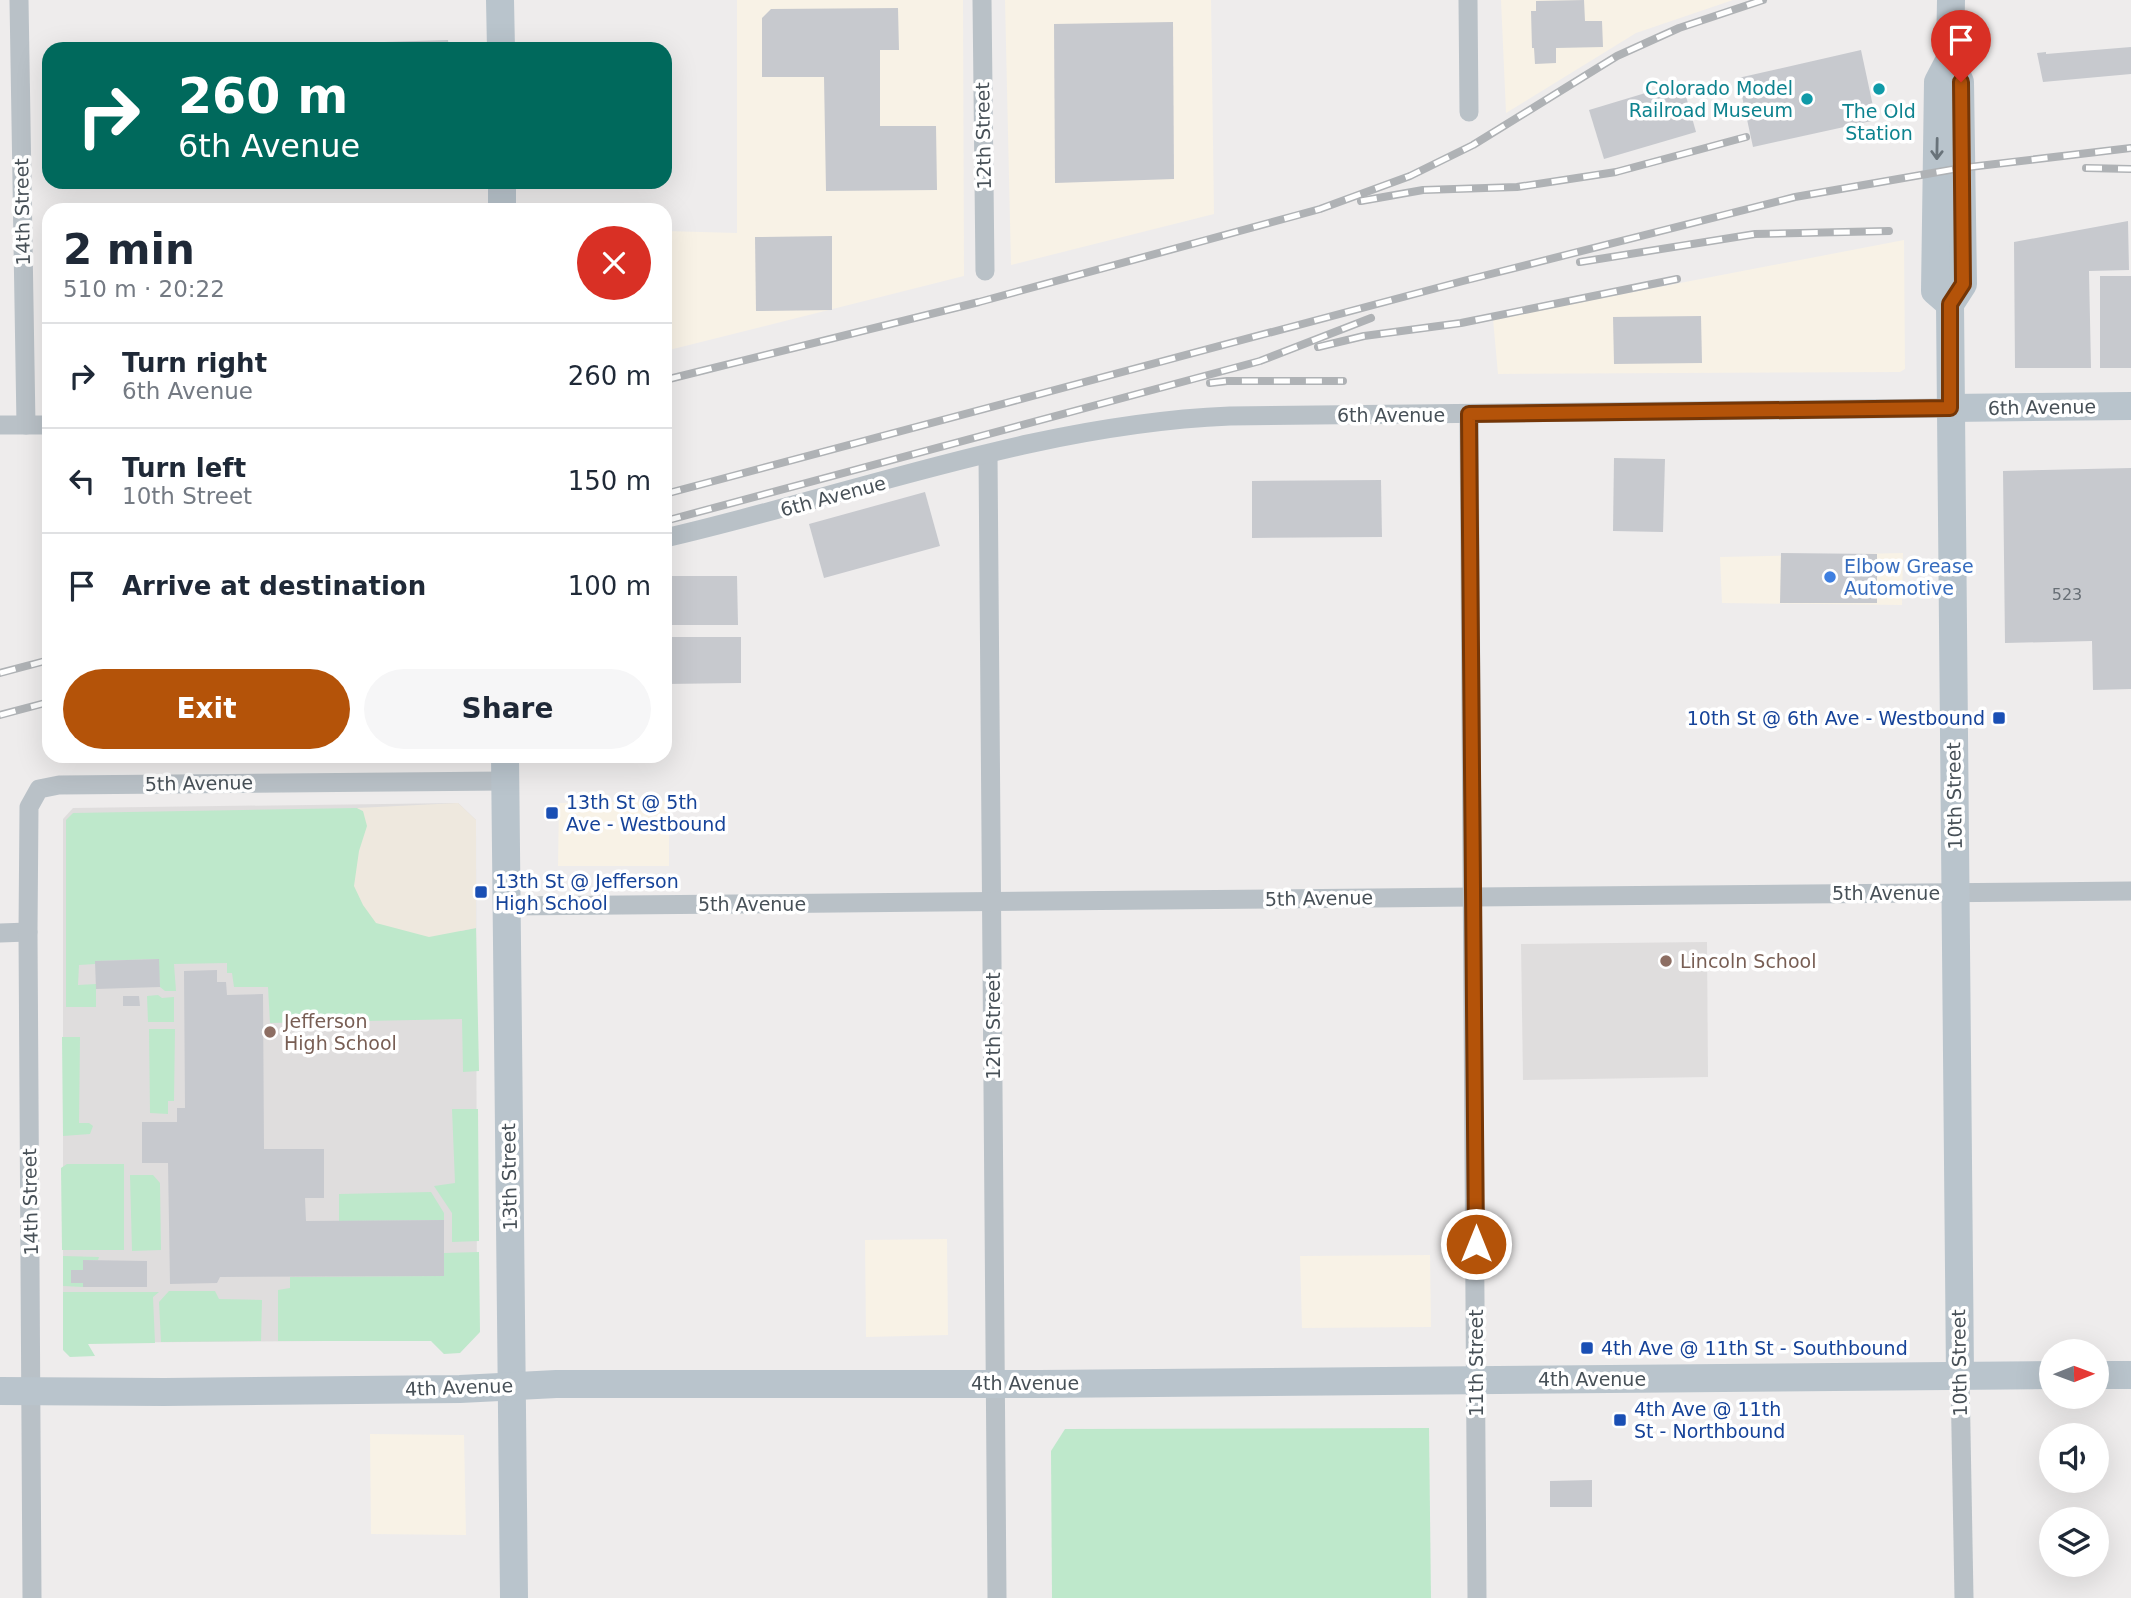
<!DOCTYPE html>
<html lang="en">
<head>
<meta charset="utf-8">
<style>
	body { margin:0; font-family:"DejaVu Sans",sans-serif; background:#f6f6f7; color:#1f2937; height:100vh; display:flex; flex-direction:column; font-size:26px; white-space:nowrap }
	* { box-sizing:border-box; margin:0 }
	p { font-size:23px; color:#747a83 }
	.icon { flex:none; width:38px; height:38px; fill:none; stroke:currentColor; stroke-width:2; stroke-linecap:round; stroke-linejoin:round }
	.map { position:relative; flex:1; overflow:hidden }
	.sheet { position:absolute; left:42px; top:203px; width:630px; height:560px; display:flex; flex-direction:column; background:#fff; border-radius:21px; box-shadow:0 7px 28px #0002 }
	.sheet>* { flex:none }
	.top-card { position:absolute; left:42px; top:42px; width:630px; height:147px; border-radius:21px; box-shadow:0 7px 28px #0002; background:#00695c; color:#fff; overflow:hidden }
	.needle { width:46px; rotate:89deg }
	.tools { position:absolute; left:2039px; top:1339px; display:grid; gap:14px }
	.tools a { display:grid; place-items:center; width:70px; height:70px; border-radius:50%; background:#fff; box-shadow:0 7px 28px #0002; font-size:35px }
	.pin { position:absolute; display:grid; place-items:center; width:60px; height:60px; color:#fff; margin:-72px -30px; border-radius:50% 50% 50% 0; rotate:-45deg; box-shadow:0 0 7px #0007 }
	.pin .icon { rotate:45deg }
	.me { position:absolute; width:77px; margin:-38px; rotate:0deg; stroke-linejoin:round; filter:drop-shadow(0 0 5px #0008) }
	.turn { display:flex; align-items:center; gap:24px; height:147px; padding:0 21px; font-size:32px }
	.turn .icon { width:91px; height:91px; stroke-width:2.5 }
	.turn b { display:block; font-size:49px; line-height:60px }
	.round { display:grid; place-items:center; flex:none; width:74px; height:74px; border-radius:37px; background:#f6f6f7 }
	.overview { display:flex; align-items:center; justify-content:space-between; height:119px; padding:0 21px }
	h1 { font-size:42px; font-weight:800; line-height:52px }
	.primary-button { display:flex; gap:14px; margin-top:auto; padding:14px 21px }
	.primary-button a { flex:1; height:80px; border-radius:42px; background:#b45309; color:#fff; font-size:28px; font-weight:800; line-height:80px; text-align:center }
	.primary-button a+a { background:#f6f6f7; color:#1f2937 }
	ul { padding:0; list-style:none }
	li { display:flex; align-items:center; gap:21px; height:105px; padding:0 21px; border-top:2px solid #e0e1e3 }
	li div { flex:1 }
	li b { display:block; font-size:26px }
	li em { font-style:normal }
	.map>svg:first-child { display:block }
</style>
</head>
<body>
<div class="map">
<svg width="2131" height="1598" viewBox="0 0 2131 1598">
	<rect width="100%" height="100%" fill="#eeecec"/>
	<g fill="#f8f2e6">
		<polygon points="737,0 963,0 964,276 665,351 665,231 737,233"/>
		<polygon points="1005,0 1211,0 1214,214 1011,265"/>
		<polygon points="1501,0 1733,0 1636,33 1506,113"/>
		<polygon points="1904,240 1905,369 1900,372 1498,374 1493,319"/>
		<polygon points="1903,553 1902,605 1722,603 1720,557"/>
		<polygon points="669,801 669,866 558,866 559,803"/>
		<polygon points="947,1239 948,1335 866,1337 865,1240"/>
		<polygon points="1430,1255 1431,1327 1302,1328 1300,1256"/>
		<polygon points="370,1434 464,1435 466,1535 371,1534"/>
	</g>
	<g fill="#dfdddd">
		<polygon points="458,803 476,820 477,1328 471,1340 63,1343 63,819 73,808"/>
		<polygon points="1707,942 1708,1077 1523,1080 1521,944"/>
	</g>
	<g fill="#bee8cb">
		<polygon points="357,808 363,811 461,931 476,928 479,1071 463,1072 462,1019 270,1023 268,987 234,987 232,973 227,973 227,963 174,964 176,991 165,991 160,987 158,959 95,961 95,964 79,965 78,985 96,984 96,1007 66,1007 66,820 73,813"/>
		<polygon points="158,995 162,998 174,997 174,1022 148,1022 147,996"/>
		<polygon points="149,1029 175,1029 174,1101 168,1101 168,1114 150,1113"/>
		<polygon points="62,1037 80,1037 79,1123 89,1123 93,1126 90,1134 63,1136"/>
		<polygon points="452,1109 478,1109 479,1241 452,1242 452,1213 434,1186 455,1183"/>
		<polygon points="67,1164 124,1164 124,1250 62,1250 61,1168"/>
		<polygon points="130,1175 153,1175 160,1183 161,1250 132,1251"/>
		<polygon points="431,1192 444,1213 444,1220 339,1221 339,1194"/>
		<polygon points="479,1252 480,1332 460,1353 444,1354 431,1341 278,1341 278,1290 290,1288 290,1277 444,1276 444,1253"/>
		<polygon points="63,1256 99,1257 98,1260 83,1260 83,1287 63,1286"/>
		<polygon points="169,1291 215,1291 219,1299 262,1300 261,1341 161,1342 159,1302"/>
		<polygon points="63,1292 159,1292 153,1297 155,1343 88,1344 95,1356 70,1357 63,1350"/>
		<polygon points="1429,1428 1431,1598 1052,1598 1051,1451 1065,1429"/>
	</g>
	<polygon fill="#eee8de" points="458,803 476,820 476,928 429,937 376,923 363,905 354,886 359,851 367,826 363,811 357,808"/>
	<g fill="#c7c9ce">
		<polygon points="1584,0 1585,21 1602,21 1603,47 1556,48 1556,63 1535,64 1534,48 1532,48 1531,11 1536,11 1536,1"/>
		<polygon points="898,8 899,50 880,50 880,126 936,126 937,190 826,191 824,77 762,77 762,18 771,9"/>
		<polygon points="1173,22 1174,179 1055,183 1054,24"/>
		<polygon points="448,40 449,49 321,49 321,44"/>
		<polygon points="2131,47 2131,74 2043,82 2037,53 2046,52 2046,54"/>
		<polygon points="1861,50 1876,120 1753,147 1738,78"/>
		<polygon points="1682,82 1696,132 1604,159 1589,110"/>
		<polygon points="2128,221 2129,270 2089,271 2091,368 2015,368 2014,242"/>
		<polygon points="832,236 832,310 756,311 755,237"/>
		<rect x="2100" y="276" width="31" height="92"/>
		<polygon points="1701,316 1702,363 1614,364 1613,317"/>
		<polygon points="1614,458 1665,459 1663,532 1613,531"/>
		<polygon points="2131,468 2131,689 2093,690 2092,641 2005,643 2003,471"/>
		<polygon points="1381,480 1382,537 1252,538 1252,481"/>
		<polygon points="925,492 940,546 824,578 809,524"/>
		<polygon points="1781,553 1877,554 1877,603 1780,603"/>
		<polygon points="665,576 737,576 738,625 665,625"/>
		<polygon points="665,637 741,637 741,683 665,684"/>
		<polygon points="159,959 160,987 96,989 95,961"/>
		<polygon points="217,970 217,982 226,982 227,995 263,994 264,1149 324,1149 324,1198 305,1198 306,1221 444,1220 444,1276 220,1277 217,1283 170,1284 168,1163 142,1163 142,1122 177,1122 177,1108 185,1108 184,971"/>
		<polygon points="123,996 139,996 140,1006 123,1006"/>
		<polygon points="83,1260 147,1261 147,1287 83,1287 83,1283 71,1283 71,1270 83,1270"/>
		<polygon points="1592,1480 1592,1507 1550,1507 1550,1481"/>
	</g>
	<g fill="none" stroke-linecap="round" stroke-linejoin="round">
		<g stroke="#b9c1c7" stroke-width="19">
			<polyline points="19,0 26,425"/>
			<polyline points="982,0 985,271"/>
			<polyline points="1468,0 1469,112"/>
			<polyline points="1469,414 1477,1598"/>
			<polyline points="0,425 49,425"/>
			<polyline points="988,454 997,1598"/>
			<path d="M 665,538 C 852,495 1036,424 1230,416 L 1950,408"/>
			<polyline points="507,906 2131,891"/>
			<polyline points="0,933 28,932"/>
			<polyline points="1960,1376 1964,1598"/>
			<polyline points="32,1598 28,932 29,807 39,789 59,785 505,781"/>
		</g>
		<g stroke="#b9c4cc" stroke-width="28">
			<polyline points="500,0 501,49"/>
			<polyline points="1951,0 1950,59 1960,82 1963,284 1950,304 1960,1376"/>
			<polyline points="502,182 502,210"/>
			<polyline points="1950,304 1935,291 1938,82 1950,59"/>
			<polyline points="1950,408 2131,406"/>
			<polyline points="505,756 514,1598"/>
			<polyline points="2096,1375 2131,1375"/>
			<polyline points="0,1391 164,1392 460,1389 556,1384 1039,1384 2051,1375"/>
		</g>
		<defs>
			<g id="rail">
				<polyline points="2086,168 2131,169"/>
				<polyline points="1361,201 1423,190 1517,187 1616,172 1746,137"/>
				<polyline points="1580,262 1755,234 1889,231"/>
				<polyline points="1318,347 1364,336 1461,323 1677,279"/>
				<polyline points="665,380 979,302 1320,209 1410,176 1473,145 1617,56 1679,28 1763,0"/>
				<polyline points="1210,383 1227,381 1343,381"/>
				<polyline points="665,494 1463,281 1795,197 1961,168 2131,148"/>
				<polyline points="665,521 1260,361 1371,318"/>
				<polyline points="0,673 49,660"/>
				<polyline points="0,715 49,702"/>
			</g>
		</defs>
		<use href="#rail" stroke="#afb2b5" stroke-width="8"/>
		<use href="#rail" stroke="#fff" stroke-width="5" stroke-dasharray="16" stroke-linecap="butt"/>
	</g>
	<defs><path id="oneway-shaft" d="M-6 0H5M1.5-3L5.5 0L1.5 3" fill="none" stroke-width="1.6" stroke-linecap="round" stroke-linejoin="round" transform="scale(1.75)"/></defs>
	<use stroke="#69737a" href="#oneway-shaft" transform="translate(1937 149) rotate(91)"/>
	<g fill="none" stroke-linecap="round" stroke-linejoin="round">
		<defs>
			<polyline id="route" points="1476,1244 1469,414 1950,408 1950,304 1963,284 1961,82"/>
		</defs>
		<use href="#route" stroke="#753606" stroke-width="18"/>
		<use href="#route" stroke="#b45309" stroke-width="12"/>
	</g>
	<g fill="#0f9aa8" stroke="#fff" stroke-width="2.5">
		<circle cx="1879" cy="89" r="7"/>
		<circle cx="1807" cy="99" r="7"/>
	</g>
	<circle fill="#3f7fe0" stroke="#fff" stroke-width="2.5" cx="1830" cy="577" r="7"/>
	<g fill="#1a4fb4" stroke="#fff" stroke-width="2.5">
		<rect x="1992" y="711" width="14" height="14" rx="3.5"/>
		<rect x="545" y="806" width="14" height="14" rx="3.5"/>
		<rect x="474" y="885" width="14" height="14" rx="3.5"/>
		<rect x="1580" y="1341" width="14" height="14" rx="3.5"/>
		<rect x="1613" y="1413" width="14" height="14" rx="3.5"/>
	</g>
	<g fill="#8d6e63" stroke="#fff" stroke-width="2.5">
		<circle cx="1666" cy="961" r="7"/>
		<circle cx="270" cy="1032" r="7"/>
	</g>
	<g text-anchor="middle" stroke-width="7" stroke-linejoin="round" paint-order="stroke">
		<g font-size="16" fill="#676e75">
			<text x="2067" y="600">523</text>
		</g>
		<g font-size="19" fill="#0d838f" stroke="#fff" text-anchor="end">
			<text x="1793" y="95">Colorado Model<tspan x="1793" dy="22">Railroad Museum</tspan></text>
			<text x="1879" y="118" text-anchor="middle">The Old<tspan x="1879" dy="22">Station</tspan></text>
		</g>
		<g font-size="19" fill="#475057" stroke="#fff">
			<text transform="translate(983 136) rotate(-91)" y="7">12th Street</text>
			<text transform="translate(22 212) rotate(-91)" y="7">14th Street</text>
			<text transform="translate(2042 407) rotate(-1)" y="7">6th Avenue</text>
			<text x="1391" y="422">6th Avenue</text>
			<text transform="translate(833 496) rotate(-15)" y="7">6th Avenue</text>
			<text transform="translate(199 783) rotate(-1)" y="7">5th Avenue</text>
			<text transform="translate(1954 796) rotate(-91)" y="7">10th Street</text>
			<text x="1886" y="900">5th Avenue</text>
			<text transform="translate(1319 898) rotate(-1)" y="7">5th Avenue</text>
			<text x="752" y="911">5th Avenue</text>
			<text transform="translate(993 1026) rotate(-90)" y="7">12th Street</text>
			<text transform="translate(509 1177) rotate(-91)" y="7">13th Street</text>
			<text transform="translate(30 1202) rotate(-91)" y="7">14th Street</text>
			<text transform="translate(1476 1363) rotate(-90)" y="7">11th Street</text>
			<text transform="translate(1959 1363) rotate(-91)" y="7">10th Street</text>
			<text x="1592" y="1386">4th Avenue</text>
			<text x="1025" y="1390">4th Avenue</text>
			<text transform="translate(459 1387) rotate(-2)" y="7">4th Avenue</text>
		</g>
		<g font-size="19" fill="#366cbe" stroke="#fff" text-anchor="start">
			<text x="1844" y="573">Elbow Grease<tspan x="1844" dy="22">Automotive</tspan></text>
		</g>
		<g font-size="19" fill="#164399" stroke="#fff" text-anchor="start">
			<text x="1985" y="725" text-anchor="end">10th St @ 6th Ave - Westbound</text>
			<text x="566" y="809">13th St @ 5th<tspan x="566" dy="22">Ave - Westbound</tspan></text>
			<text x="495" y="888">13th St @ Jefferson<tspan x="495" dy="22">High School</tspan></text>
			<text x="1601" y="1355">4th Ave @ 11th St - Southbound</text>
			<text x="1634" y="1416">4th Ave @ 11th<tspan x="1634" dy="22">St - Northbound</tspan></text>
		</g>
		<g font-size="19" fill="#785e54" stroke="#fff" text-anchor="start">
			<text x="1680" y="968">Lincoln School</text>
			<text x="284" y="1028">Jefferson<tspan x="284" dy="22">High School</tspan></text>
		</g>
	</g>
</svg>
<div class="tools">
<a><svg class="needle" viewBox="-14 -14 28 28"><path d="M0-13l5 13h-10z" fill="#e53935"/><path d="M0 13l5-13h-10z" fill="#747a83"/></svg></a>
<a><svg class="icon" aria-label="sound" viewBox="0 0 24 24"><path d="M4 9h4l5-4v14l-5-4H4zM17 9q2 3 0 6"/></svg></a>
<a><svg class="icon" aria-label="layers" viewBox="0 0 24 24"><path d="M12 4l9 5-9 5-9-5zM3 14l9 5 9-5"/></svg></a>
</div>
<div class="pin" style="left:1961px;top:82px;background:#d93025"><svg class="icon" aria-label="arrive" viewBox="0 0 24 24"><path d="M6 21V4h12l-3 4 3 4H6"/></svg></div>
<svg class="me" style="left:1476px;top:1244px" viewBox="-20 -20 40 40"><circle r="17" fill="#b45309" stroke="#fff" stroke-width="3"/><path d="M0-11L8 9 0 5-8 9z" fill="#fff"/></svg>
<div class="top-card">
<div class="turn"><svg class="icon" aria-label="right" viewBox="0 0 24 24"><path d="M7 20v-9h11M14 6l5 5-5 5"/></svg><div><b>260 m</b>6th Avenue</div></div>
</div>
<section class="sheet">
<div class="overview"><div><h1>2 min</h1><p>510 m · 20:22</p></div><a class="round" style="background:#d93025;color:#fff"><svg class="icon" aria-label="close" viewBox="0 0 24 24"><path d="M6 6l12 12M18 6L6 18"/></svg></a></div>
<ul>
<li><svg class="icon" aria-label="right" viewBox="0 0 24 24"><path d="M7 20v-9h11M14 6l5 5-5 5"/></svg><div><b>Turn right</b><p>6th Avenue</p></div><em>260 m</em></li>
<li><svg class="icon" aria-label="left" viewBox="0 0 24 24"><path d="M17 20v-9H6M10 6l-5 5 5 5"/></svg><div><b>Turn left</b><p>10th Street</p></div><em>150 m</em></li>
<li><svg class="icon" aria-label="arrive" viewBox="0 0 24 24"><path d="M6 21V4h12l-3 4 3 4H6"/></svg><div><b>Arrive at destination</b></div><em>100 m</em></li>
</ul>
<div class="primary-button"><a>Exit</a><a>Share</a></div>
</section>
</div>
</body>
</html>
